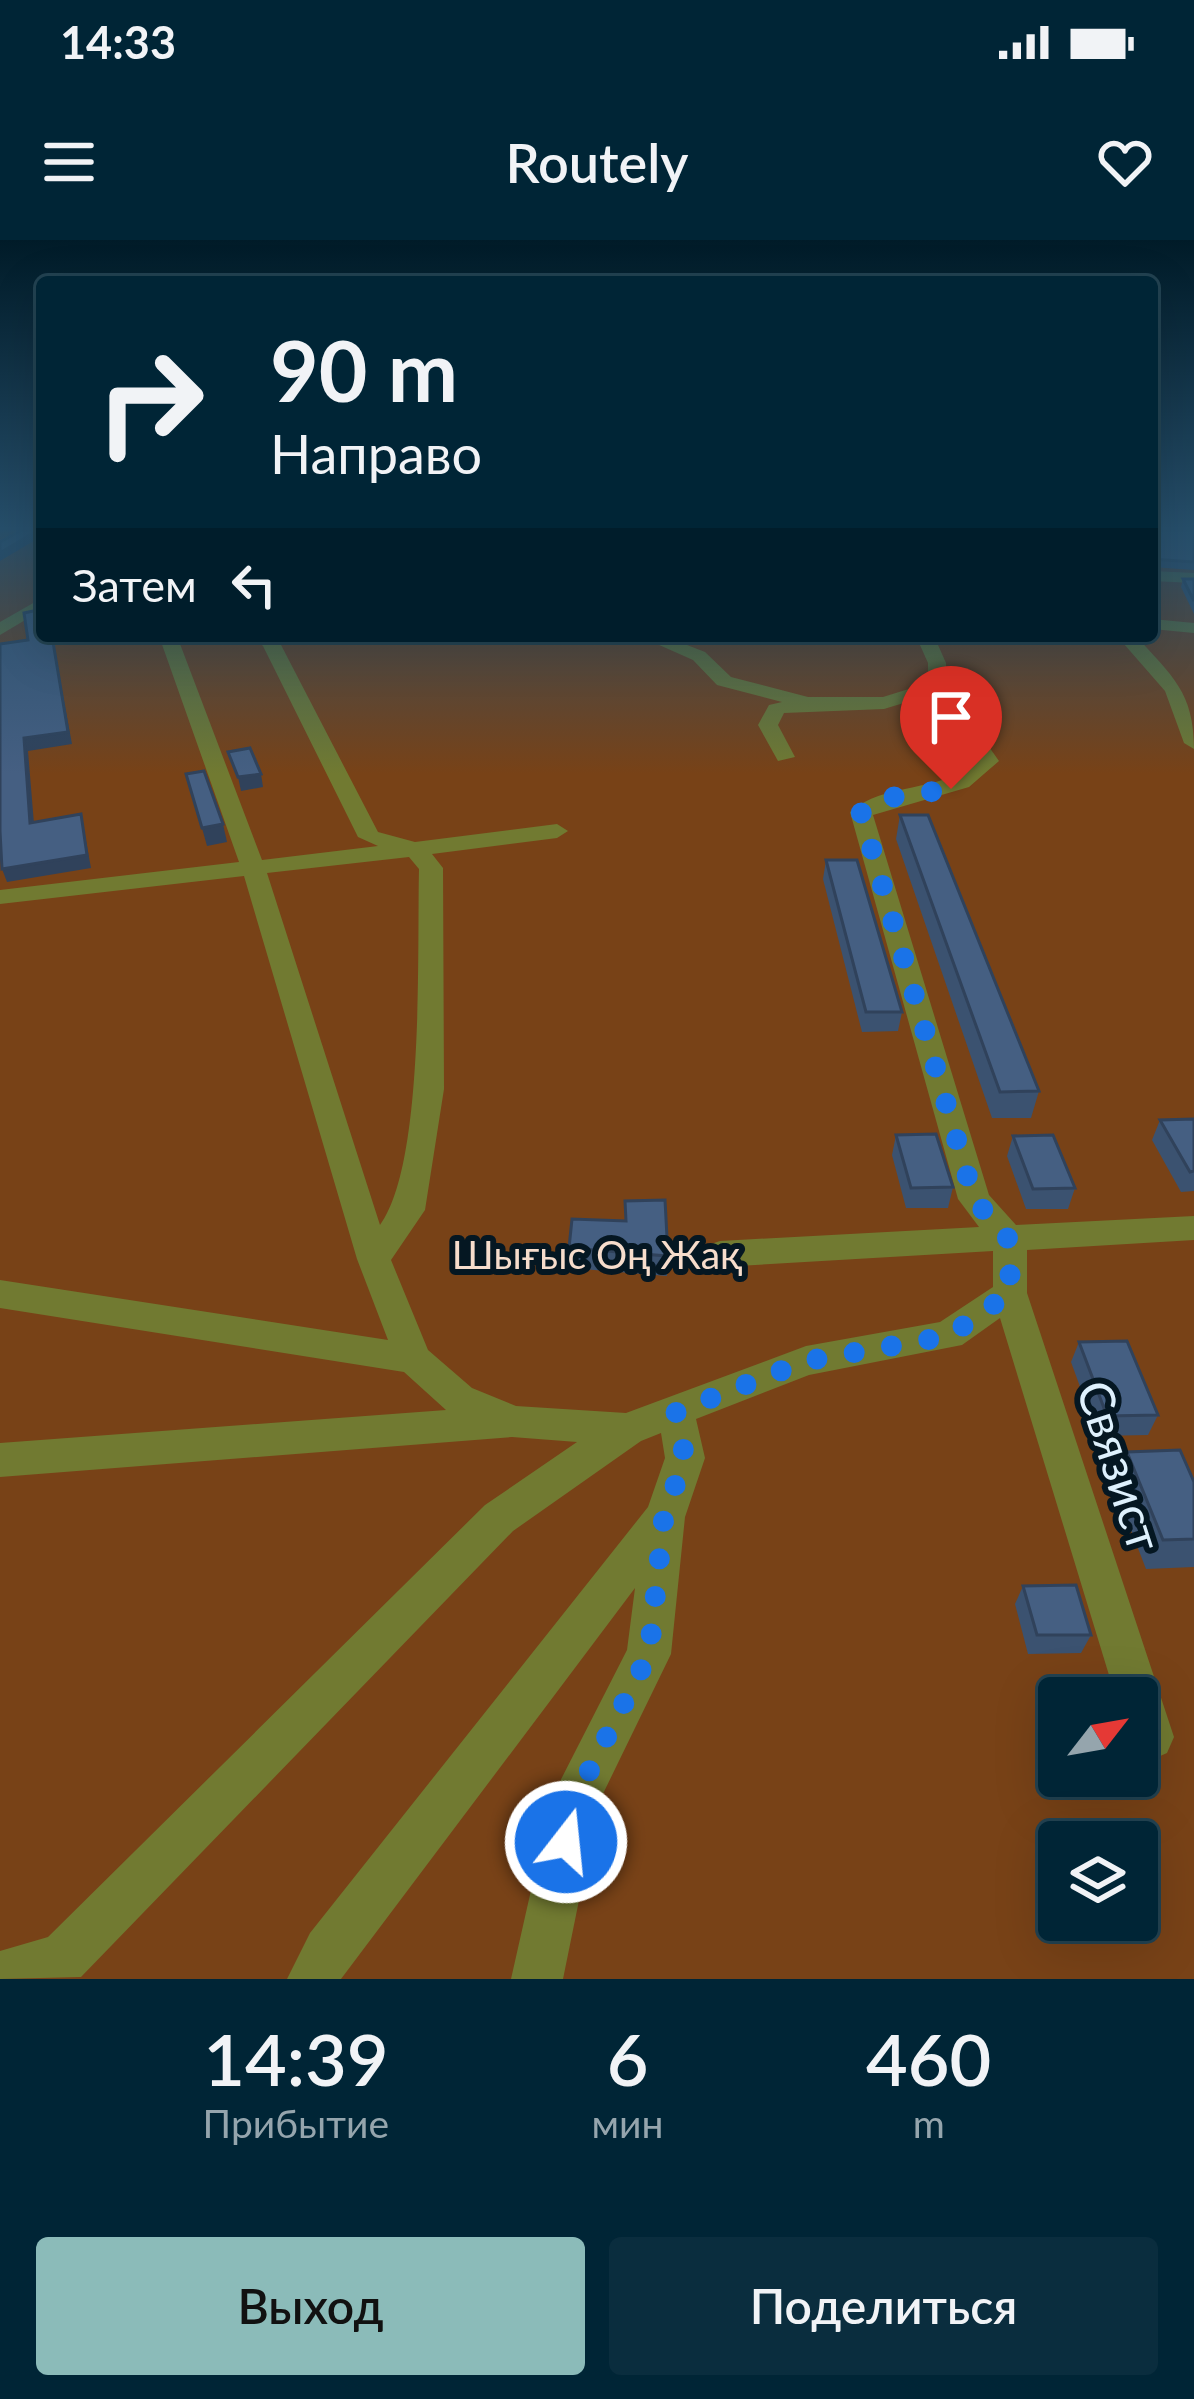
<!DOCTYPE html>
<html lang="ru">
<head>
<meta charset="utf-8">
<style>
	body { margin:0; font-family:Lato,sans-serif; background:#0a2d3e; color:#f1f3f6; height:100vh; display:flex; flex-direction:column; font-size:45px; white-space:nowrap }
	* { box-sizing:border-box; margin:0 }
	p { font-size:39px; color:#95a5ad }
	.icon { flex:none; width:66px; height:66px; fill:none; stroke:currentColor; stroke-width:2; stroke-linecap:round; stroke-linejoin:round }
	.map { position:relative; height:1739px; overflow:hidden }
	.details { display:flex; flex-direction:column; background:#002536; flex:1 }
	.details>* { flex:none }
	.guide { position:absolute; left:36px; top:36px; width:1122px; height:366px; border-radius:12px; box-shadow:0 12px 48px #0002,0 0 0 3px #224251; background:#002536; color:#f1f3f6; overflow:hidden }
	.needle { width:78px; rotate:59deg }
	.controls { position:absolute; left:1038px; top:1437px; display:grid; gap:24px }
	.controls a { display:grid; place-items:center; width:120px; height:120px; border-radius:12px; background:#002536; box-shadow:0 12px 48px #0002,0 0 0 3px #224251; font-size:60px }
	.pin { position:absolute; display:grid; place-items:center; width:102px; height:102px; color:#fff; margin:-123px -51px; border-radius:50% 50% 50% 0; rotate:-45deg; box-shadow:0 0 12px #0007 }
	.pin .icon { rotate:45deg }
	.me { position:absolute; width:132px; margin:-66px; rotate:16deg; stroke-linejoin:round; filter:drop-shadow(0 0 9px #0008) }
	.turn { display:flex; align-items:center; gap:42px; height:252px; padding:0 36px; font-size:54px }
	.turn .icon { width:156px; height:156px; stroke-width:2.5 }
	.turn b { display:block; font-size:84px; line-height:102px }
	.then { display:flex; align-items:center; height:114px; padding:0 36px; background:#0003; gap:24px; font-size:45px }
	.eta { display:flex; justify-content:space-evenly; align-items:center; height:204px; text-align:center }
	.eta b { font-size:72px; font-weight:600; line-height:84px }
	.action { display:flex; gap:24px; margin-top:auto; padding:24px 36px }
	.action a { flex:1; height:138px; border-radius:12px; background:#8bbbb9; color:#111; font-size:48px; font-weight:600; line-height:138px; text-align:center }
	.action a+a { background:#0a2d3e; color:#f1f3f6 }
	.status { display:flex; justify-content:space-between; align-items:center; height:84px; padding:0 60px; background:#002536; direction:ltr }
	.status svg { height:33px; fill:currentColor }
	header { display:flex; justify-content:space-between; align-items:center; height:156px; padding:0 36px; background:#002536; font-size:54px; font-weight:600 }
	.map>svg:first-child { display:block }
</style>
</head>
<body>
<div class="status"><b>14:33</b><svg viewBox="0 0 49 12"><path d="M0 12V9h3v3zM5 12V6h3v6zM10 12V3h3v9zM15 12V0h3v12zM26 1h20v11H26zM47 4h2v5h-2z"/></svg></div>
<header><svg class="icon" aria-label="menu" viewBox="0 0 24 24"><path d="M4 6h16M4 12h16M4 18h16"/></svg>Routely<svg class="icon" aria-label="heart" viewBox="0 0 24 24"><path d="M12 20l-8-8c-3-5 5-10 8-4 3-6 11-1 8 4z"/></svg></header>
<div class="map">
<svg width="1194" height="1739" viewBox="0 0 1194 1739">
	<rect width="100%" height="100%" fill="#003148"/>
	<path fill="#784217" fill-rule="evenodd" d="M 0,290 L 42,290 L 42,396 L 1152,396 L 1152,290 L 1194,290 L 1194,1739 L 0,1739 ZM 1059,1458 L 1137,1458 L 1137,1536 L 1059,1536 ZM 1059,1602 L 1137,1602 L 1137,1680 L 1059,1680 Z"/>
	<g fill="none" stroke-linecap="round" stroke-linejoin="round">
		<g fill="#717a31" fill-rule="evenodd">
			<polygon points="1152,331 1194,333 1194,343 1152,341"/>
			<polygon points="42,358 42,370 0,395 0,382"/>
			<polygon points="1152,379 1194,383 1194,393 1152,389"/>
			<path d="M 159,396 L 177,396 L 262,620 L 378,606 L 358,597 L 263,406 L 253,396 L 273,396 L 280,403 L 378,592 L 415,602 L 557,584 L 568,591 L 557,598 L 432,614 L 443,628 L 444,849 L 425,970 L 391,1020 L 428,1110 L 472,1148 L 516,1166 L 626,1173 L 806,1106 L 940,1082 L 993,1047 L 993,1011 L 720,1027 L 708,1023 L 703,1014 L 708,1005 L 720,1001 L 979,987 L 958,959 L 850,572 C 885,541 942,554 978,520 L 933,454 L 884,469 L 784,473 L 778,485 L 795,517 L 778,521 L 758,485 L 769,465 L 782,462 L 717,445 L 693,420 L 639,396 L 664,396 L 705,412 L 731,437 L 808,457 L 883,457 L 928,443 L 928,423 L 916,396 L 934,396 L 946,423 L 946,446 L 999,521 L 969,547 L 873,575 L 989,955 L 1016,985 L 1194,976 L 1194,1000 L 1027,1010 L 1027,1053 L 1174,1497 L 1167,1513 L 1151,1520 L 1137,1514 L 1137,1458 L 1116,1458 L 1000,1078 L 962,1105 L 809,1135 L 696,1179 L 705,1218 L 685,1277 L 671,1414 L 599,1562 L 563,1739 L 511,1739 L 552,1557 L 627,1410 L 635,1348 L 341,1739 L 287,1739 L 310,1693 L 648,1267 L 665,1218 L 661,1193 L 641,1201 L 513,1291 L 81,1737 L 0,1739 L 0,1711 L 48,1697 L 485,1265 L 577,1202 L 512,1197 L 0,1237 L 0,1203 L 446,1170 L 404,1132 L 0,1068 L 0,1040 L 388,1100 L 357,1019 L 244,636 L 0,664 L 0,650 L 239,622 ZM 409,617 L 419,629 C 417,711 425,924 380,985 L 267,633 Z"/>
			<path d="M 1117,396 L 1136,396 C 1172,436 1194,452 1194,509 L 1184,503 L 1165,451 Z"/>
		</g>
	</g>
	<g fill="#3b5270">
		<polygon points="1152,290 1194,290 1194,330 1152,327"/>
		<polygon points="1183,339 1194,339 1194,374 1181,347"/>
		<polygon points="900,575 1039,851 1031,878 992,878 896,599"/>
		<polygon points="826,620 902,772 898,791 862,792 823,639"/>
		<polygon points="1194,879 1194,951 1181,952 1152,900 1160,880"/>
		<polygon points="896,895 953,947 948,968 906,968 892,915"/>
		<polygon points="1013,896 1075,948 1068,969 1026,969 1007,916"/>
		<polygon points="625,961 668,1016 667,1036 570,1028 569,1008 625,981"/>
		<polygon points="1079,1102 1158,1175 1148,1195 1098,1196 1071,1122"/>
		<polygon points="1127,1212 1194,1242 1194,1327 1146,1329 1112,1241"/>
		<polygon points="1023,1346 1091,1395 1081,1413 1028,1414 1015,1364"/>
	</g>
	<g fill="#30425b">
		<polygon points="38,290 42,290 42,296 0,321 0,313"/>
		<polygon points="52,396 72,504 28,511 35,596 30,583 24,498"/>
		<polygon points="139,396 158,396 156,402 141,404"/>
		<polygon points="182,396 203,396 203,397 183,400"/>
		<polygon points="261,534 263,547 241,551 238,537"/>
		<polygon points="81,574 91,628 7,642 2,629"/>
		<polygon points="223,584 227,602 207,606 202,588"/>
	</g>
	<g fill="#455f82" stroke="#30425b" stroke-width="3">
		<polygon points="22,290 38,290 0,313 0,302"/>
		<polygon points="1152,290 1194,290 1194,322 1152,319"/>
		<polygon points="1183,339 1194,339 1194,361"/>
		<polygon points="42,369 42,396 52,396 68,492 24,498 30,583 81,574 87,615 2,629 0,591 0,404 28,400 24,373"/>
		<polygon points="250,508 261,534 238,537 228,512"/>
		<polygon points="204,531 223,584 202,588 186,534"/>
		<polygon points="900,575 928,575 1039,851 1000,852"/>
		<polygon points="826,620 857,620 902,772 866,772"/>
		<polygon points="1194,879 1194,931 1190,932 1160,880"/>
		<polygon points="936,894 953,947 911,948 896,895"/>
		<polygon points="1053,895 1075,948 1033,949 1013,896"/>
		<polygon points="665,960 668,1016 569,1008 572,979 626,981 625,961"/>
		<polygon points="1127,1101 1158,1175 1107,1176 1079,1102"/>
		<polygon points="1180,1210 1194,1242 1194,1299 1163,1300 1127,1212"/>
		<polygon points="1076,1345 1091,1395 1037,1395 1023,1346"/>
	</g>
	<linearGradient id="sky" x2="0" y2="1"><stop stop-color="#001b28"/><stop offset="0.54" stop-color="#264e6a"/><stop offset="1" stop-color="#264e6a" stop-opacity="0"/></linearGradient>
	<rect width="1194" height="534" fill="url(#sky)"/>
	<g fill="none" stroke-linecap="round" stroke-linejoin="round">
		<polyline stroke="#1a73e8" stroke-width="21" stroke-dasharray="0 37.8" points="566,1602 576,1557 649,1414 664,1276 685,1218 676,1172 806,1121 949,1096 1010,1053 1010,1001 974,959 861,572 886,558 951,549"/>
	</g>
	<g text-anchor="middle" stroke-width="12" stroke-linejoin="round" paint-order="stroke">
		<g font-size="39" fill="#f7ddcc" stroke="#051722">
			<text x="597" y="1029">Шығыс Оң Жақ</text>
		</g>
		<g font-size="48" fill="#def1fd" stroke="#051722">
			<text transform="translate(1119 1226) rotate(72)" y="17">Связист</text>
		</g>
	</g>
</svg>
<div class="controls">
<a><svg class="needle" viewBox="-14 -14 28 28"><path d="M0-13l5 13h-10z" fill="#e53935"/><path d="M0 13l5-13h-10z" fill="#95a5ad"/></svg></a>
<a><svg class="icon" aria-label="layers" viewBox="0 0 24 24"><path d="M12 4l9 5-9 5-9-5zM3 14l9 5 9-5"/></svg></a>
</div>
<div class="pin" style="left:951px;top:549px;background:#d93025"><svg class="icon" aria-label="arrive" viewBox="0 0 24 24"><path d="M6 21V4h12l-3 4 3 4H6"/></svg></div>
<svg class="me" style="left:566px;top:1602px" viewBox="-20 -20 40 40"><circle r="17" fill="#1a73e8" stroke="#fff" stroke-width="3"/><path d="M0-11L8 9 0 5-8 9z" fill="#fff"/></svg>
<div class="guide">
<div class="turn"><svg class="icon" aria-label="right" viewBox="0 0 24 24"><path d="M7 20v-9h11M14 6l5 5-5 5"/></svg><div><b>90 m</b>Направо</div></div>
<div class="then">Затем<svg class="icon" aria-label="left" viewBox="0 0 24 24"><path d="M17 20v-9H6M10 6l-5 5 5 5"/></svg></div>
</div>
</div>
<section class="details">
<div class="eta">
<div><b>14:39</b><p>Прибытие</p></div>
<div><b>6</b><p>мин</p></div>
<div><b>460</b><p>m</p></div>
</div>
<div class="action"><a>Выход</a><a>Поделиться</a></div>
</section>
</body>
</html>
